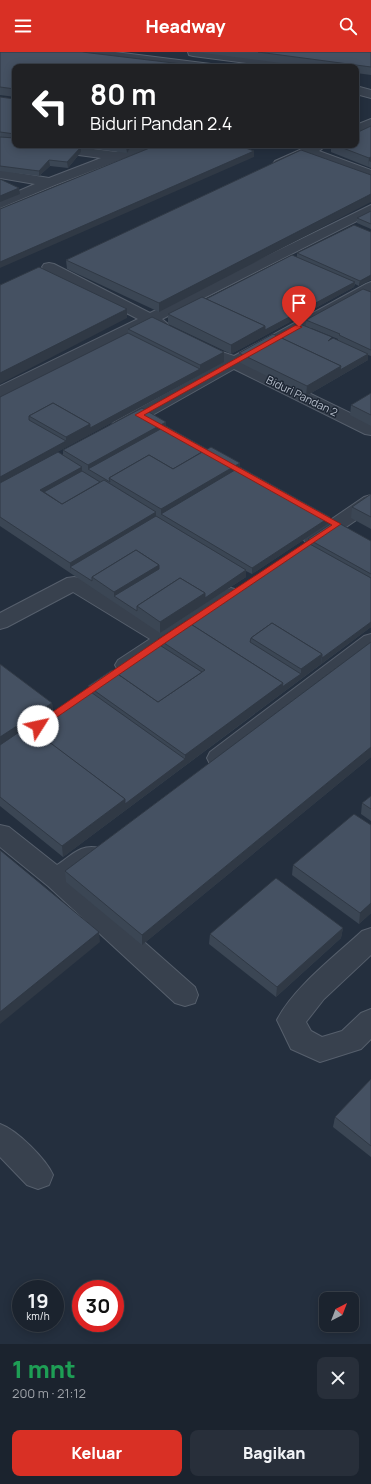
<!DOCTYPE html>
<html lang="id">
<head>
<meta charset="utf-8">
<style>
	body { margin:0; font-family:Manrope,sans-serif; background:#282f3a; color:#f1f3f6; height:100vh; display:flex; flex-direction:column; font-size:15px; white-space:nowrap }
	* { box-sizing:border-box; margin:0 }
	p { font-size:13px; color:#a0a4aa }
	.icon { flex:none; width:22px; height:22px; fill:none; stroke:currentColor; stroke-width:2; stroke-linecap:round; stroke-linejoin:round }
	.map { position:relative; height:1292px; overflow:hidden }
	.sheet { display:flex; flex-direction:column; background:#1b232e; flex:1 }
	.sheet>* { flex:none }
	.banner { position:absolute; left:12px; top:12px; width:347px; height:84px; border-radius:8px; box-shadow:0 2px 10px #0003,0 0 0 1px #39404a; background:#202124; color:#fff; overflow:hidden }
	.needle { width:26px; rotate:42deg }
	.tools { position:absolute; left:319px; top:1240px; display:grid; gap:8px }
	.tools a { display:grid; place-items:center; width:40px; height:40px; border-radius:8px; background:#1b232e; box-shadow:0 2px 10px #0003,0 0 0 1px #39404a; font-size:20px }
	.speed { position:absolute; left:12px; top:1228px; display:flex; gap:8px; font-size:20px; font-weight:700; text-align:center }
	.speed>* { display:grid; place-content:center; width:52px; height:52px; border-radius:50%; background:#1b232e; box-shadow:0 2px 10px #0003,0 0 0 1px #39404a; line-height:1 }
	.speed small { font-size:10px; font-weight:400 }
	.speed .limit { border:6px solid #d22; background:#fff; color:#111 }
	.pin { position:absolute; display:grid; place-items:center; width:34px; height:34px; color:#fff; margin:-41px -17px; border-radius:50% 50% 50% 0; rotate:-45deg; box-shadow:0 0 4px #0007 }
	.pin .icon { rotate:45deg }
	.me { position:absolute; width:44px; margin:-22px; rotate:55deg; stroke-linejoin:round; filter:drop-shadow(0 0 3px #0008) }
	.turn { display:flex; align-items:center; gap:14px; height:84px; padding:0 12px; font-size:18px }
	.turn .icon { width:52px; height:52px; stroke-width:2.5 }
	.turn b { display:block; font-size:28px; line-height:34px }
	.round { display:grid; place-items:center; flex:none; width:42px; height:42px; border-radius:8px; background:#282f3a }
	.headline { display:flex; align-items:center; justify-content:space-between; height:68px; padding:0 12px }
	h1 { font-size:24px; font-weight:800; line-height:30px; color:#1e9e55 }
	.primary-button { display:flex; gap:8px; margin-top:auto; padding:8px 12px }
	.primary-button a { flex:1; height:46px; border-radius:8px; background:#d93025; color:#fff; font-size:16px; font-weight:800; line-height:46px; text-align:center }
	.primary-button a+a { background:#282f3a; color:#f1f3f6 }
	header { display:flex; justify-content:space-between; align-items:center; height:52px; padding:0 12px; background:#d93025; color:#fff; font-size:18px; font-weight:800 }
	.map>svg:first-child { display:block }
</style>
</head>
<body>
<header><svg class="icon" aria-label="menu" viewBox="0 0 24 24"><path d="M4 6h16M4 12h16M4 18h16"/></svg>Headway<svg class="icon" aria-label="search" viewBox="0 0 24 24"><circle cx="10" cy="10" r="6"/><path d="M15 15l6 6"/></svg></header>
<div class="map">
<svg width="371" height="1292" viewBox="0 0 371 1292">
	<rect width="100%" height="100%" fill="#242f3e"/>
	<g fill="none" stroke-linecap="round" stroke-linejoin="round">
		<defs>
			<g id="minor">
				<polygon points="81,0 115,0 211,12 215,13 217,15 182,15 87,3 83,2"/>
				<polygon points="188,0 212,0 303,12 307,13 309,15 276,15 193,4 189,3"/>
				<polygon points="356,34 371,38 371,46 356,42"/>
				<polygon points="371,67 371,75 356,81 356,73"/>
				<polygon points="28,93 63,93 116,100 134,93 152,93 151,96 55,133 0,156 0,147 35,132 0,126 0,118 49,126 101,106 34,97 29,96"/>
				<polygon points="311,93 327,93 319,99 371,118 371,127 308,104 280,116 275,115 273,112 275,109"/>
				<polygon points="371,153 371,162 162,267 168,272 166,275 160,277 150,273 6,345 0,346 0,334 138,267 44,218 42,215 44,212 49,211 54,212 150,261"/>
				<polygon points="371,230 371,241 247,311 371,371 371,383 365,382 234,317 126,378 120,379 114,378 111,374 114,370 221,311 216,308 214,305 216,302 222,300 234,304 366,232"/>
				<polygon points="371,443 371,458 321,492 314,494 307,492 304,488 307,484 364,445"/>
				<polygon points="74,525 81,526 165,577 224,538 231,536 238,538 241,543 238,548 134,618 126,620 118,618 115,613 118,608 150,587 73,540 7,575 0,577 0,561 67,526"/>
				<polygon points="371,582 371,600 226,712 218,714 210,712 207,706 210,700 364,584"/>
				<path d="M 0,773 L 9,775 L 57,813 C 71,804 81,791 99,796 L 102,803 L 99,810 L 74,828 L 195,935 L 198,943 L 195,951 L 185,954 L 175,951 L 48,834 L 0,795 Z"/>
				<path d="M 371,876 L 371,903 L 324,947 L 306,970 L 311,979 L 322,985 L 342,979 L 361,961 L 371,957 L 371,987 L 361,997 L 320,1010 L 291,997 L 277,968 C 293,936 335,904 362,879 Z"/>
				<path d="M 0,1072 C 17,1078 46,1107 53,1123 L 49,1133 L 38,1137 L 27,1133 L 0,1105 Z"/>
			</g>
		</defs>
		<use href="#minor" stroke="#565f6c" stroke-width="2"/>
		<use href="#minor" fill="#38414e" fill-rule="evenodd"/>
	</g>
	<g fill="#3b4654">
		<polygon points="0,0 15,15 15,45 0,43"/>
		<polygon points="196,0 371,0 371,23 356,21 356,15 311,15"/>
		<polygon points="0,45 15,47 15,93 132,93 127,101 81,95 81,100 68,116 50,114 39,124 0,119"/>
		<polygon points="371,74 371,116 331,100 331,93 356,93"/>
		<polygon points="301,98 159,260 67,217 66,208"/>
		<polygon points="371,159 371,177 357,171 357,166"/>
		<polygon points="371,180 359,234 355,232 354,235 231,302 168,272 168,262 206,247 297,205 297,201"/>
		<polygon points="371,240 371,304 368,303 368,308 306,344 239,310 239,301 277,284 332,287 338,288 338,287 306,274 306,268"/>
		<polygon points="128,277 224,300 224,310 22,419 63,404 63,398 166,370 166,374 330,465 329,471 252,522 246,519 246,525 160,581 0,474 0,345 128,281"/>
		<polygon points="371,341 371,374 350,363 351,353"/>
		<polygon points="371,442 371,477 351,466 352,455"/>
		<polygon points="308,487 371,489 371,575 63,805 0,754 0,612 52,651 53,661 31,676 31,677 88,638 88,634 115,620 158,592 158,587 189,571 308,491"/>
		<polygon points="371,590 371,705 142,893 66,830 65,819"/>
		<polygon points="371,744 371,769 361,762 362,751"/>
		<polygon points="293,813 371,861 359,872 292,823"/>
		<polygon points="343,876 341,886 276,945 209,892 210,882"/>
		<polygon points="371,1027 371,1105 333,1075 335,1065"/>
	</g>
	<g fill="#303945">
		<polygon points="128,93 132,93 127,101 126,95"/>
		<polygon points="81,95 81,100 68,116 67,110"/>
		<polygon points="254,99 254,105 0,216 0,210"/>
		<polygon points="371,105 371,110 369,109 368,115 369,106"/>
		<polygon points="49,108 50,114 39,124 39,119"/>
		<polygon points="19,136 20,142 0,150 0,144"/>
		<polygon points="371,142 371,150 159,260 159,251"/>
		<polygon points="371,223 371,228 359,234 360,229"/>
		<polygon points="355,230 354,235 231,302 231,293 265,274"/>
		<polygon points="127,257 127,266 0,332 0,321"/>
		<polygon points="224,300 224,310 0,431 0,425 66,389 66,385 90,372 200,317 200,313"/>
		<polygon points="368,302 368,308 306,344 307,334 341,314"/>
		<polygon points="166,370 166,380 88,417 88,423 88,413"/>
		<polygon points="240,411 240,421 161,462 161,457"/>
		<polygon points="82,415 82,425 46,446 40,438"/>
		<polygon points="156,460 156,470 70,515 71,521 70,511"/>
		<polygon points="330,465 329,471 252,522 252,516"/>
		<polygon points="159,513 159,523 114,544 114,540"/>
		<polygon points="246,518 246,525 160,581 160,570 205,541"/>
		<polygon points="371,570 371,575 321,612 322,606"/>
		<polygon points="322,602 321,612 63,805 62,794 125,747 185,707 185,703 283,631 301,622 301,617"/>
		<polygon points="52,651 53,661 0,696 0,685"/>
		<polygon points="371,695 371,705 142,893 142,883"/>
		<polygon points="371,851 371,861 359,872 360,861"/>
		<polygon points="343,876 341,886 276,945 277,935"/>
		<polygon points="99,880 100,890 0,972 0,960"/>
	</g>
	<g fill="#455162" stroke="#303945">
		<polygon points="0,0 82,0 207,15 15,15 15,37 0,35"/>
		<polygon points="258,0 371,0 371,15"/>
		<polygon points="0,45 15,47 15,82 0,80"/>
		<polygon points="371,74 371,105 369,106 335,93 356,93 356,81"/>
		<polygon points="0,85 15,86 15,93 68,93 81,95 67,110 49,108 39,119 0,114"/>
		<polygon points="107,93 128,93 126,95"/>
		<polygon points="157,93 237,93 254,99 0,210 0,157"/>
		<polygon points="301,98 371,123 371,142 159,251 66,208"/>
		<polygon points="0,127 19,136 0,144"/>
		<polygon points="371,159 371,172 357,166"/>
		<polygon points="354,173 371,180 371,223 360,229 297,201"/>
		<polygon points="292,203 355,230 265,278 265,274 206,247"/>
		<polygon points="39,215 127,257 0,321 0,233"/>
		<polygon points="363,237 371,240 371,298 339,283 340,282 306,268"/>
		<polygon points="202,245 265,274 231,293 168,262"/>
		<polygon points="152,265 224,300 200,313 128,277"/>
		<polygon points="300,272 332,285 328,289 333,286 368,302 340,318 341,314 277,284"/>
		<polygon points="128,281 200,317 90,376 90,372 53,351 29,364 29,368 66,389 0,425 0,345"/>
		<polygon points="273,282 341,314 307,334 239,301"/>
		<polygon points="371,341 371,363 351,353"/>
		<polygon points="53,351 90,372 66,385 29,364"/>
		<polygon points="142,356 166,370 88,413 63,398"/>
		<polygon points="166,374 207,397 173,417 149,403 109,426 110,430 88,417"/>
		<polygon points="211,395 240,411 161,457 109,426 149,403 173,417"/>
		<polygon points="58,400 82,415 40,438 62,452 104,428 156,460 70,511 0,465 0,431"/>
		<polygon points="240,415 330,465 252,516 161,462"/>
		<polygon points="82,419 100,430 62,452 44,440"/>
		<polygon points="371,442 371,465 352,455"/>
		<polygon points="156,464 246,518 205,546 205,541 180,526 137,554 137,559 114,544 159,517 159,513 136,498 92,525 92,529 70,515"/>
		<polygon points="335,469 371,489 371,522 308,487"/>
		<polygon points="308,491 371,526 371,570 322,606 322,602 272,571 251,586 250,590 301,622 282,635 283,631 189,571"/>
		<polygon points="136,498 159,513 114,540 92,525"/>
		<polygon points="180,526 205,541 160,570 137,554"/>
		<polygon points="186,569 283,631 185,703 88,634 112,618 158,650 205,618 158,587"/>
		<polygon points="272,571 322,602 301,617 251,586"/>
		<polygon points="371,590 371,695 142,883 65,819"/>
		<polygon points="158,592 202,620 158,650 115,620"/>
		<polygon points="0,612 52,651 0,685"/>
		<polygon points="88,638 185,707 125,752 125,747 31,677"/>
		<polygon points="28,674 125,747 62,794 0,745 0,693"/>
		<polygon points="371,744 371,757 362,751"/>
		<polygon points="354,762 371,773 371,851 360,861 293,813"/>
		<polygon points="0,798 99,880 0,960"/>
		<polygon points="276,826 343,876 277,935 210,882"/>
		<polygon points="371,1027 371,1094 335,1065"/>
	</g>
	<polygon fill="#d93025" stroke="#8d1f18" points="296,273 302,275 144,363 341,472 168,589 41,676 35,676 33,674 35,672 162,585 332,473 135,363"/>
	<g text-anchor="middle" stroke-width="3" stroke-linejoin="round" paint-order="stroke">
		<g font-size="11" fill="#b4bcc9" stroke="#1d2633">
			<text transform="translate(302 344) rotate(26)" y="4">Biduri Pandan 2</text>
		</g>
	</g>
</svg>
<div class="tools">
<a><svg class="needle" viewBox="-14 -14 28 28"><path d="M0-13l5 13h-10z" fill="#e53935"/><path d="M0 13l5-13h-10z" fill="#a0a4aa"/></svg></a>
</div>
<div class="speed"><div>19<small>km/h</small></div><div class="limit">30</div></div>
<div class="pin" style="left:299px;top:275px;background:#d93025"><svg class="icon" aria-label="arrive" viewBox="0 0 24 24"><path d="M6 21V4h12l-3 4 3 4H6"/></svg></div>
<svg class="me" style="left:38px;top:674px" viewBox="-20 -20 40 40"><circle r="19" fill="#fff"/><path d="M0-13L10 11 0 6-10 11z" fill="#d93025"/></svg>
<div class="banner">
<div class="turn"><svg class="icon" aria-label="left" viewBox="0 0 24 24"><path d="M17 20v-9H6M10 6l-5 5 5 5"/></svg><div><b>80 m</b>Biduri Pandan 2.4</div></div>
</div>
</div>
<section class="sheet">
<div class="headline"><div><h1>1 mnt</h1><p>200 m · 21:12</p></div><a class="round"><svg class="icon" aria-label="close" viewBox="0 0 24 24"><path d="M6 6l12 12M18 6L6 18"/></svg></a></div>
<div class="primary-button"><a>Keluar</a><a>Bagikan</a></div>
</section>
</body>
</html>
